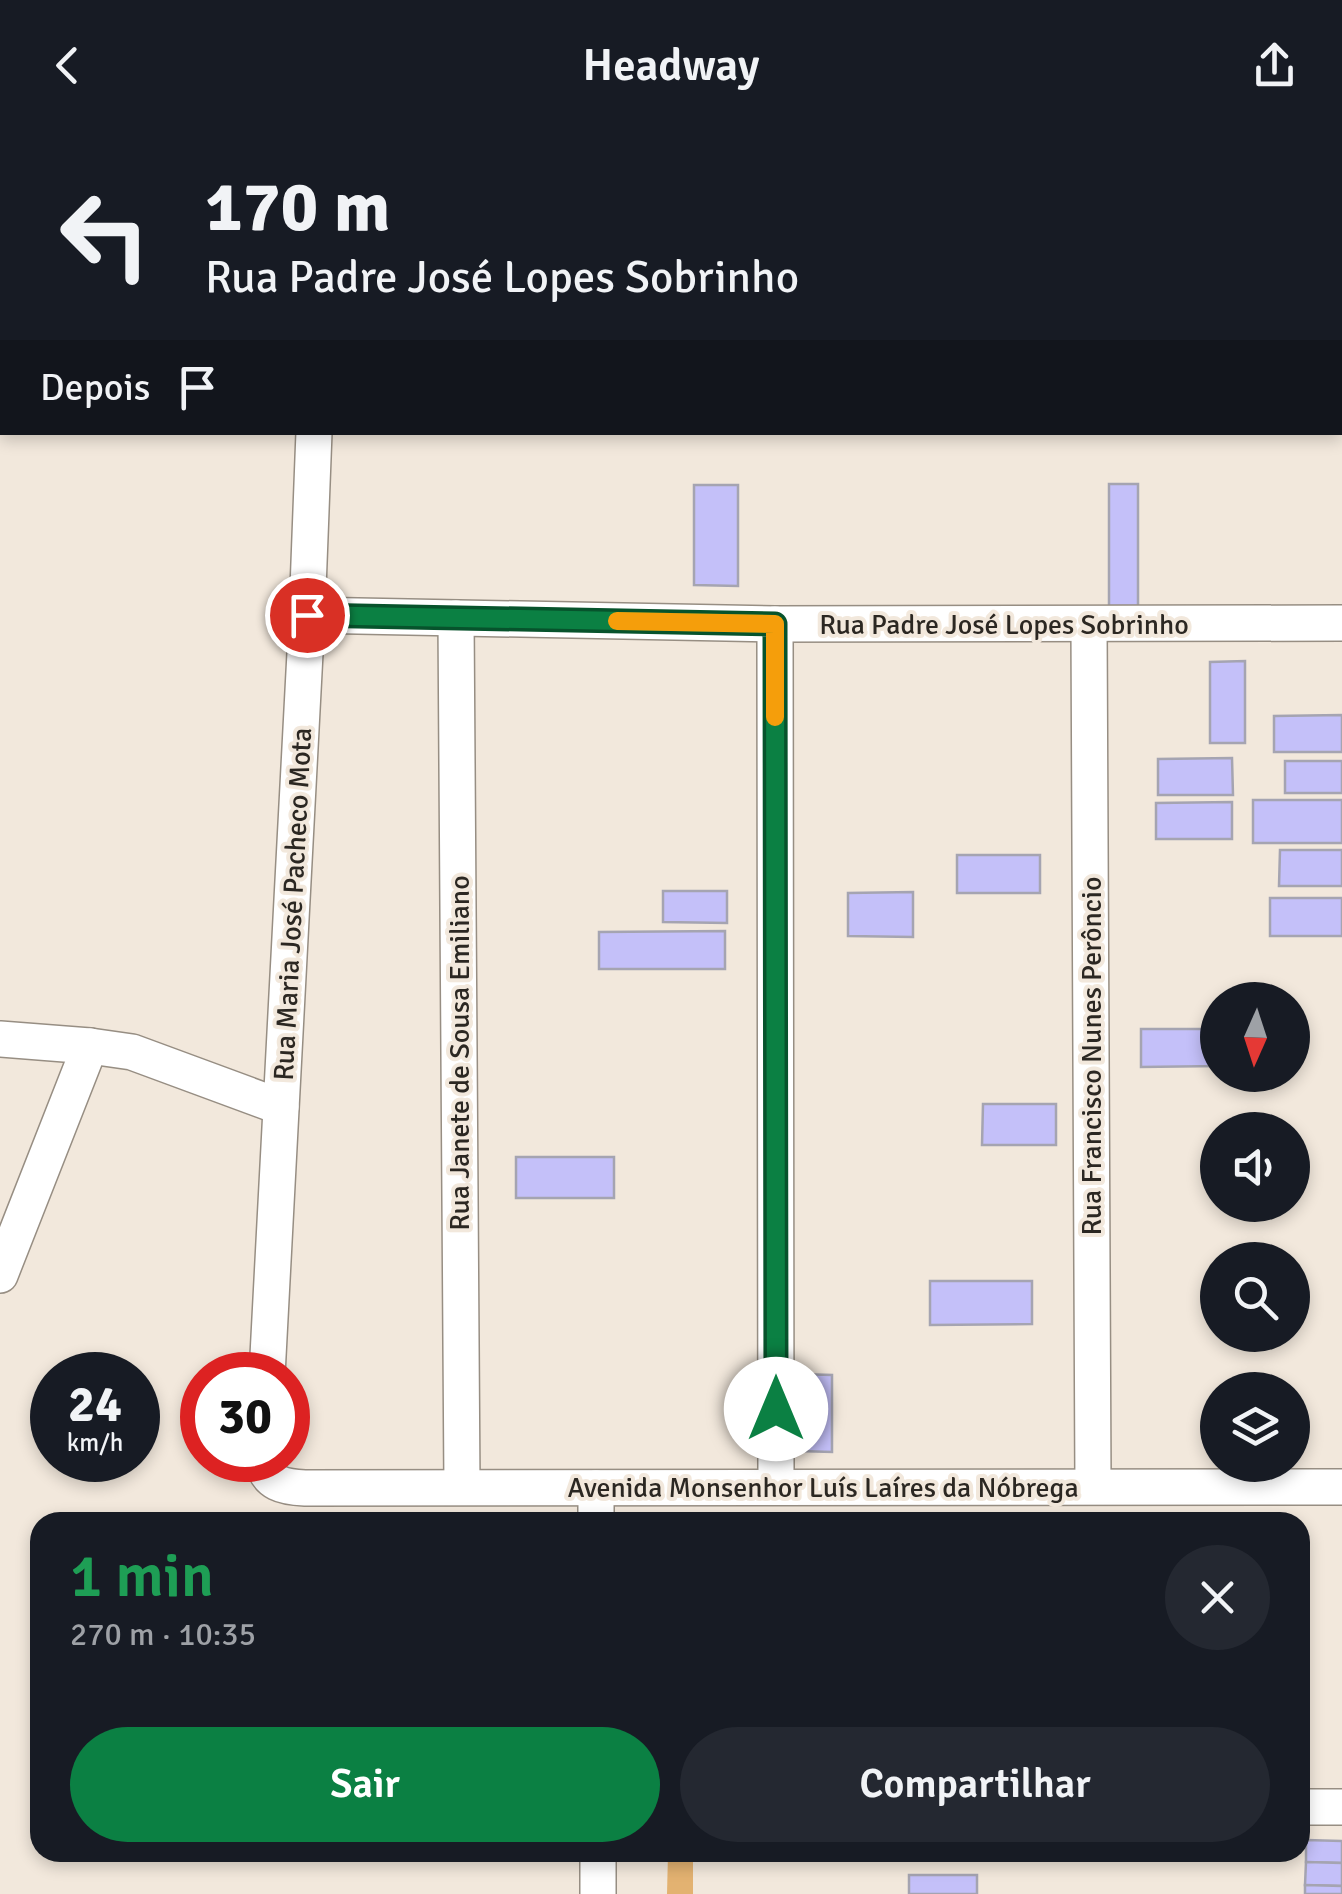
<!DOCTYPE html>
<html lang="pt">
<head>
<meta charset="utf-8">
<style>
	body { margin:0; font-family:Signika,sans-serif; background:#242831; color:#f1f3f6; height:100vh; display:flex; flex-direction:column; font-size:38px; white-space:nowrap }
	* { box-sizing:border-box; margin:0 }
	p { font-size:32px; color:#9ea1a6 }
	.icon { flex:none; width:55px; height:55px; fill:none; stroke:currentColor; stroke-width:2; stroke-linecap:round; stroke-linejoin:round }
	.map { position:relative; flex:1; overflow:hidden }
	.details { position:absolute; left:30px; top:1382px; width:1280px; height:350px; display:flex; flex-direction:column; background:#171b24; border-radius:30px; box-shadow:0 5px 15px #0003 }
	.details>* { flex:none }
	.top-card { position:absolute; left:0px; top:0px; width:1342px; height:305px; box-shadow:0 5px 15px #0003; background:#171b24; color:#f1f3f6; overflow:hidden }
	.needle { width:65px; rotate:183deg }
	.buttons { position:absolute; left:1200px; top:852px; display:grid; gap:20px }
	.buttons a { display:grid; place-items:center; width:110px; height:110px; border-radius:50%; background:#171b24; box-shadow:0 5px 15px #0003; font-size:50px }
	.speed { position:absolute; left:30px; top:1222px; display:flex; gap:20px; font-size:50px; font-weight:700; text-align:center }
	.speed>* { display:grid; place-content:center; width:130px; height:130px; border-radius:50%; background:#171b24; box-shadow:0 5px 15px #0003; line-height:1 }
	.speed small { font-size:25px; font-weight:400 }
	.speed .limit { border:15px solid #d22; background:#fff; color:#111 }
	.pin { position:absolute; display:grid; place-items:center; width:85px; height:85px; color:#fff; margin:-42px; border:5px solid #fff; border-radius:50%; box-shadow:0 2px 10px #0007 }
	.me { position:absolute; width:110px; margin:-55px; rotate:0deg; stroke-linejoin:round; filter:drop-shadow(0 0 8px #0008) }
	.turn { display:flex; align-items:center; gap:35px; height:210px; padding:0 40px; font-size:45px }
	.turn .icon { width:130px; height:130px; stroke-width:2.5 }
	.turn b { display:block; font-size:70px; line-height:85px }
	.then { display:flex; align-items:center; height:95px; padding:0 40px; background:#0003; gap:20px; font-size:38px }
	.round { display:grid; place-items:center; flex:none; width:105px; height:105px; border-radius:52px; background:#242831 }
	.head { display:flex; align-items:center; justify-content:space-between; height:170px; padding:0 40px }
	h1 { font-size:60px; font-weight:600; line-height:75px; color:#1e9e55 }
	.button { display:flex; gap:20px; margin-top:auto; padding:20px 40px }
	.button a { flex:1; height:115px; border-radius:60px; background:#0b8043; color:#fff; font-size:40px; font-weight:600; line-height:115px; text-align:center }
	.button a+a { background:#242831; color:#f1f3f6 }
	header { display:flex; justify-content:space-between; align-items:center; height:130px; padding:0 40px; background:#171b24; font-size:45px; font-weight:600 }
	.map>svg:first-child { display:block }
</style>
</head>
<body>
<header><svg class="icon" aria-label="back" viewBox="0 0 24 24"><path d="M15 5l-7 7 7 7"/></svg>Headway<svg class="icon" aria-label="share" viewBox="0 0 24 24"><path d="M12 15V3M7 8l5-5 5 5M5 13v7h14v-7"/></svg></header>
<div class="map">
<svg width="1342" height="1764" viewBox="0 0 1342 1764">
	<rect width="100%" height="100%" fill="#f2e8dc"/>
	<polygon fill="#e3b271" points="668,1723 693,1723 693,1764 667,1764"/>
	<g fill="none" stroke-linecap="round" stroke-linejoin="round">
		<g stroke="#e3b271" stroke-width="9">
			<polyline points="523,0 526,2"/>
			<polyline points="701,2 707,0"/>
		</g>
	</g>
	<g fill="#c4c0f9" stroke="#a5a4b1" stroke-width="2.5">
		<rect x="1109" y="354" width="29" height="122"/>
		<polygon points="694,355 738,355 738,456 694,455"/>
		<polygon points="1245,531 1245,613 1210,613 1210,532"/>
		<polygon points="1342,585 1342,622 1274,622 1274,586"/>
		<polygon points="1232,628 1233,665 1158,665 1158,629"/>
		<rect x="1285" y="631" width="57" height="32"/>
		<rect x="1253" y="670" width="89" height="43"/>
		<polygon points="1232,672 1232,709 1156,709 1156,673"/>
		<polygon points="1280,720 1342,720 1342,756 1279,756"/>
		<rect x="957" y="725" width="83" height="38"/>
		<polygon points="663,761 727,761 727,793 663,792"/>
		<polygon points="913,762 913,807 848,806 848,763"/>
		<rect x="1270" y="768" width="72" height="38"/>
		<polygon points="725,801 725,839 599,839 599,802"/>
		<polygon points="1141,899 1218,899 1218,936 1141,937"/>
		<polygon points="983,974 1056,974 1056,1015 982,1015"/>
		<rect x="516" y="1027" width="98" height="41"/>
		<polygon points="930,1151 1032,1151 1032,1194 930,1195"/>
		<polygon points="798,1244 832,1245 832,1322 798,1321"/>
		<polygon points="1306,1710 1342,1711 1342,1733 1306,1732"/>
		<polygon points="1306,1732 1342,1733 1342,1756 1305,1755"/>
		<rect x="909" y="1745" width="68" height="19"/>
		<polygon points="1305,1755 1342,1756 1342,1764 1305,1764"/>
	</g>
	<g fill="none" stroke-linecap="round" stroke-linejoin="round">
		<defs>
			<g id="minor">
				<polyline points="1340,168 1342,168"/>
				<polyline points="307,485 775,494 1342,493"/>
				<polyline points="456,488 462,1357"/>
				<polyline points="775,494 776,1357"/>
				<polyline points="1089,495 1093,1356"/>
				<polyline points="0,909 90,916 132,922 281,977"/>
				<polyline points="0,1145 90,916"/>
				<polyline points="267,1245 307,485 314,302"/>
				<path d="M 263,1330 C 266,1354 284,1357 305,1358 L 1342,1357"/>
				<polyline points="596,1358 596,1392"/>
				<polyline points="1300,1677 1342,1677"/>
				<polyline points="598,1764 598,1722"/>
			</g>
		</defs>
		<use href="#minor" stroke="#978e83" stroke-width="38"/>
		<use href="#minor" stroke="#fff" stroke-width="35"/>
	</g>
	<g fill="none" stroke-linecap="round" stroke-linejoin="round">
		<defs>
			<polyline id="route" points="307,485 775,494 776,1279"/>
		</defs>
		<use href="#route" stroke="#07532c" stroke-width="25"/>
		<use href="#route" stroke="#0b8043" stroke-width="18"/>
		<polyline stroke="#f59e0b" stroke-width="18" points="617,491 775,494 775,587"/>
	</g>
	<g text-anchor="middle" stroke-width="8" stroke-linejoin="round" paint-order="stroke">
		<g font-size="28" fill="#2b2722" stroke="#f2e8dc">
			<text x="1004" y="504">Rua Padre José Lopes Sobrinho</text>
			<text transform="translate(292 774) rotate(-87)" y="10">Rua Maria José Pacheco Mota</text>
			<text transform="translate(459 923) rotate(-90)" y="10">Rua Janete de Sousa Emiliano</text>
			<text transform="translate(1091 926) rotate(-90)" y="10">Rua Francisco Nunes Perôncio</text>
			<text x="823" y="1367">Avenida Monsenhor Luís Laíres da Nóbrega</text>
		</g>
	</g>
</svg>
<div class="buttons">
<a><svg class="needle" viewBox="-14 -14 28 28"><path d="M0-13l5 13h-10z" fill="#e53935"/><path d="M0 13l5-13h-10z" fill="#9ea1a6"/></svg></a>
<a><svg class="icon" aria-label="sound" viewBox="0 0 24 24"><path d="M4 9h4l5-4v14l-5-4H4zM17 9q2 3 0 6"/></svg></a>
<a><svg class="icon" aria-label="search" viewBox="0 0 24 24"><circle cx="10" cy="10" r="6"/><path d="M15 15l6 6"/></svg></a>
<a><svg class="icon" aria-label="layers" viewBox="0 0 24 24"><path d="M12 4l9 5-9 5-9-5zM3 14l9 5 9-5"/></svg></a>
</div>
<div class="speed"><div>24<small>km/h</small></div><div class="limit">30</div></div>
<div class="pin" style="left:307px;top:485px;background:#d93025"><svg class="icon" aria-label="arrive" viewBox="0 0 24 24"><path d="M6 21V4h12l-3 4 3 4H6"/></svg></div>
<svg class="me" style="left:776px;top:1279px" viewBox="-20 -20 40 40"><circle r="19" fill="#fff"/><path d="M0-13L10 11 0 6-10 11z" fill="#0b8043"/></svg>
<div class="top-card">
<div class="turn"><svg class="icon" aria-label="left" viewBox="0 0 24 24"><path d="M17 20v-9H6M10 6l-5 5 5 5"/></svg><div><b>170 m</b>Rua Padre José Lopes Sobrinho</div></div>
<div class="then">Depois<svg class="icon" aria-label="arrive" viewBox="0 0 24 24"><path d="M6 21V4h12l-3 4 3 4H6"/></svg></div>
</div>
<section class="details">
<div class="head"><div><h1>1 min</h1><p>270 m · 10:35</p></div><a class="round"><svg class="icon" aria-label="close" viewBox="0 0 24 24"><path d="M6 6l12 12M18 6L6 18"/></svg></a></div>
<div class="button"><a>Sair</a><a>Compartilhar</a></div>
</section>
</div>
</body>
</html>
